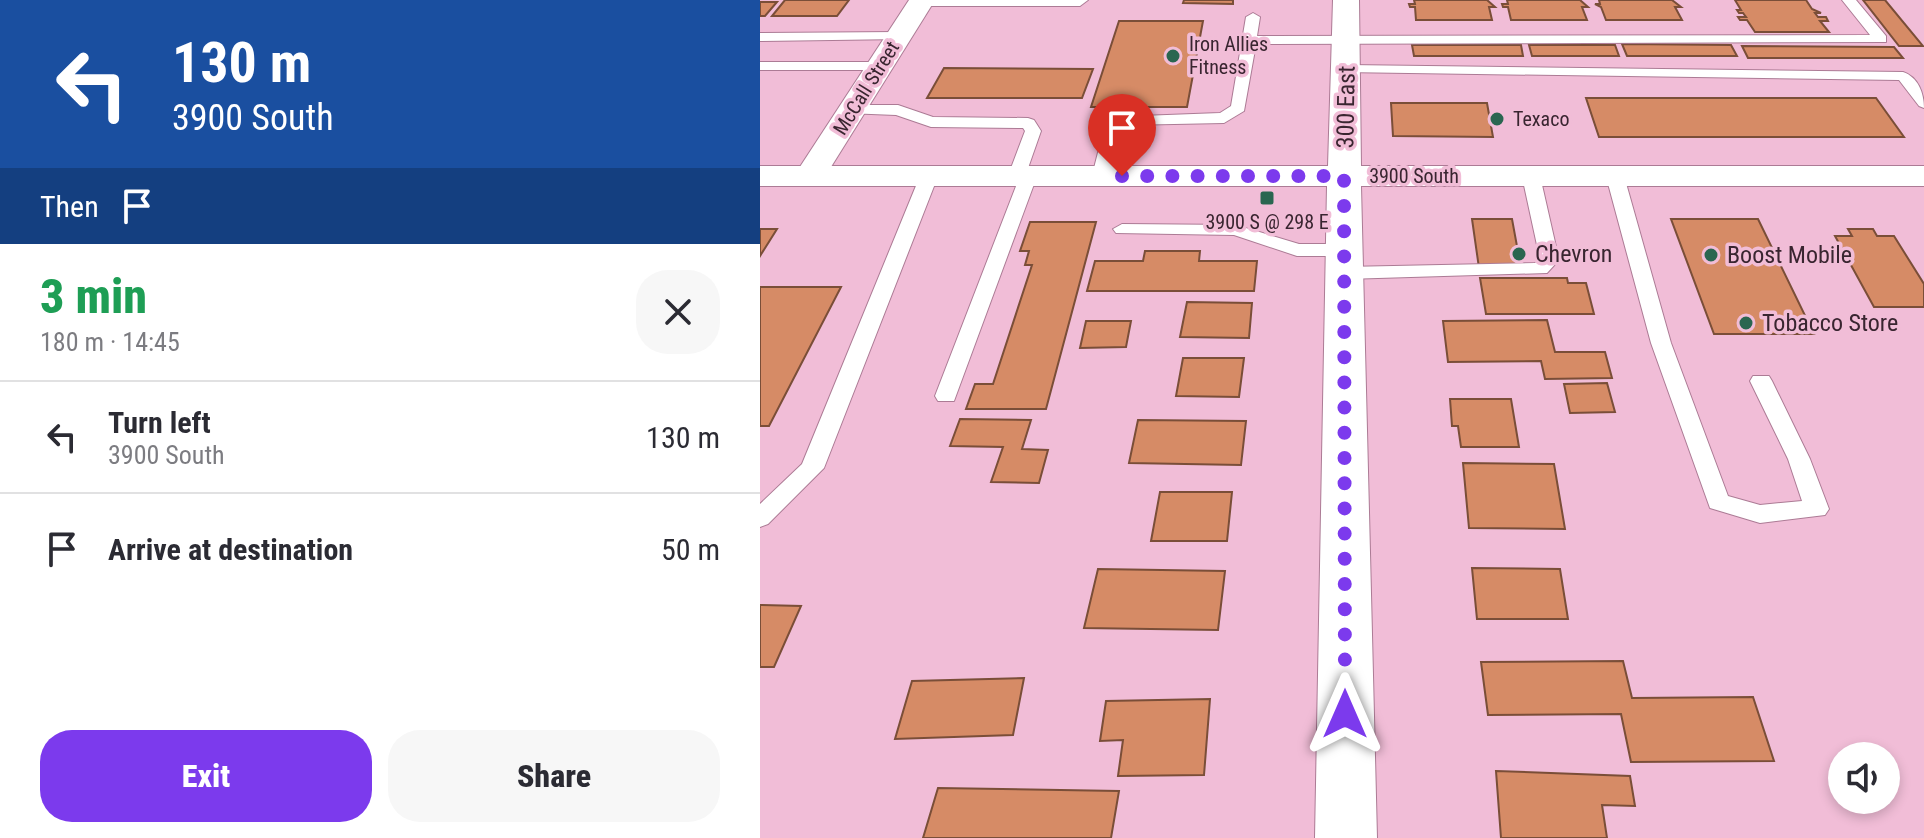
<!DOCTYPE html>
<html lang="en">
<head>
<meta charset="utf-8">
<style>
	body { margin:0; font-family:"Roboto Condensed",sans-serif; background:#f7f7f7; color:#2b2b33; height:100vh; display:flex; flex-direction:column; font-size:30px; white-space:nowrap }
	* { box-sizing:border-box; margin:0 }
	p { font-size:26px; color:#7c7c81 }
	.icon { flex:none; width:44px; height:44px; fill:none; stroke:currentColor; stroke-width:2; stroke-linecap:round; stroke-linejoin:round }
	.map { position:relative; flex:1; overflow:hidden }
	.drawer { display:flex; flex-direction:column; background:#fff; width:760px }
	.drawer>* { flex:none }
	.hud { background:#1a4fa0; color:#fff; overflow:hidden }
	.controls { position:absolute; left:1068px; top:742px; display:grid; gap:16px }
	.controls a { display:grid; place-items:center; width:72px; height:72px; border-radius:50%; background:#fff; box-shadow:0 4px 12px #0003; font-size:40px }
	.pin { position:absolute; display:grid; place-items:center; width:68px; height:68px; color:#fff; margin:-82px -34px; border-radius:50% 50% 50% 0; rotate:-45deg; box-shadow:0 0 8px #0007 }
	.pin .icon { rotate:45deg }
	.me { position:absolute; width:88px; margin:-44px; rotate:0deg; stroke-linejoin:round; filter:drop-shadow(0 0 6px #0008) }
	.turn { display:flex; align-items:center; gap:28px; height:168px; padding:0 40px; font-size:36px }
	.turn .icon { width:104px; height:104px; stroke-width:2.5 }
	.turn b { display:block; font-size:56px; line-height:68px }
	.then { display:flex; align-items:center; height:76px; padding:0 40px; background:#0003; gap:16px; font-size:30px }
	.round { display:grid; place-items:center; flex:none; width:84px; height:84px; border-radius:32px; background:#f7f7f7 }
	.summary { display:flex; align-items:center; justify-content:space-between; height:136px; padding:0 40px }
	h1 { font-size:48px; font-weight:800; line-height:60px; color:#1e9e55 }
	.cta { display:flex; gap:16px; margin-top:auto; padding:16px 40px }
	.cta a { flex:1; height:92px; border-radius:32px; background:#7c3aed; color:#fff; font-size:32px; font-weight:800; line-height:92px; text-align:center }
	.cta a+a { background:#f7f7f7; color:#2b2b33 }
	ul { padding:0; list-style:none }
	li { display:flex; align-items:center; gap:24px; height:112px; padding:0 40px; border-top:2px solid #e1e1e2 }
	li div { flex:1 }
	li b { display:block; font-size:30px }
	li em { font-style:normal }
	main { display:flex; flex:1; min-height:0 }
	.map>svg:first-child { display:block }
</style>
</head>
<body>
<main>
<section class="drawer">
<div class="hud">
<div class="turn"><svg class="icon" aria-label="left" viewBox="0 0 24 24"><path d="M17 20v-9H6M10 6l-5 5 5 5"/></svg><div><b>130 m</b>3900 South</div></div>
<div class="then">Then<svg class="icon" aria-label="arrive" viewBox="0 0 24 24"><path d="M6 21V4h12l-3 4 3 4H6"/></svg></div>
</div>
<div class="summary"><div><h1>3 min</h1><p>180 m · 14:45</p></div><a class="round"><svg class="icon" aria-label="close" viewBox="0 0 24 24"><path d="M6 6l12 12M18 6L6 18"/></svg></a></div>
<ul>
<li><svg class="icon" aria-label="left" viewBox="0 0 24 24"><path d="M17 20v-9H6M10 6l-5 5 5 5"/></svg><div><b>Turn left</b><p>3900 South</p></div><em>130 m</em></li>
<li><svg class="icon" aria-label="arrive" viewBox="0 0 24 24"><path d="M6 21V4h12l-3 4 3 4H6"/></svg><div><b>Arrive at destination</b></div><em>50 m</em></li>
</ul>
<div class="cta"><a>Exit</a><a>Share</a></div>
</section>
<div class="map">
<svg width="1164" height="838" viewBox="0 0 1164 838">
	<rect width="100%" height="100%" fill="#f1bdd7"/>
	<g fill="#d68b66" stroke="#7a4e38" stroke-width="2">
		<polygon points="25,0 89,0 77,16 12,16"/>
		<polygon points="424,0 473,0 473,4 423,3"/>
		<polygon points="654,0 727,0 735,7 729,7 732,20 656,20 655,7 650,7 649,4 655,4"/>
		<polygon points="747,0 820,0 828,7 822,7 827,20 751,20 748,7 743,7 742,4 748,4"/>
		<polygon points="839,0 912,0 921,7 915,7 922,20 846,20 841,7 835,4 840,4"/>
		<polygon points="975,0 1046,0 1052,9 1061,13 1055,13 1058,17 1066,17 1068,21 1060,21 1069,32 995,32 987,20 980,20 978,17 986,17 983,13 979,13 977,10 981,10"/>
		<polygon points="1103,0 1125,0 1163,46 1139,46"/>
		<polygon points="0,2 17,2 5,16 0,16"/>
		<polygon points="359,21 443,21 427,107 331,107"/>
		<polygon points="862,44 971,45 977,56 867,56"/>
		<polygon points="652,45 761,45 763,56 654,56"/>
		<polygon points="769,45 855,45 859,56 772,56"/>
		<polygon points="982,46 1134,47 1143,58 988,58"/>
		<polygon points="184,68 333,69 322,98 167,98"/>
		<polygon points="826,98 1116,98 1144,137 839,137"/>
		<polygon points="631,103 727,103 733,137 633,136"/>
		<polygon points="712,219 752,219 761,268 719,268"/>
		<polygon points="911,219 998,219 1054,334 954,334"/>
		<polygon points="270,222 336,222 286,409 206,409 215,384 233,384 272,265 265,265 269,251 260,251"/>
		<polygon points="0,229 17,229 0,256"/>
		<polygon points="1088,229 1113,229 1117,236 1134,236 1164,284 1164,307 1114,307 1075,236 1092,236"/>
		<polygon points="385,251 440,251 439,261 497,261 494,291 327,291 335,261 383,261"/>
		<polygon points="720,278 807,278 808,283 826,283 834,314 726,314"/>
		<polygon points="0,287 81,287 9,426 0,426"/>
		<polygon points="427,302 492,303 489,338 420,337"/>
		<polygon points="787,320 795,352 845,352 852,378 785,379 781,361 688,362 683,321"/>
		<polygon points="326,321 371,321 366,347 320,348"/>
		<polygon points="423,358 484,358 479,397 416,396"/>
		<polygon points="847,383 855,412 810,413 804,384"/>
		<polygon points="690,399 751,399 759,447 701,447 698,426 692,426"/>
		<polygon points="200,419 271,420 262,449 288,450 279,483 231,482 243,447 190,446"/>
		<polygon points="378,420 486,421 481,465 369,463"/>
		<polygon points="703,463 794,464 805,529 709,528"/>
		<polygon points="400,492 472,492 467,541 391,541"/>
		<polygon points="712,568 800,569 808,619 717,619"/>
		<polygon points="338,569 465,571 458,630 324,628"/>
		<polygon points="0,605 41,606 14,667 0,667"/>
		<polygon points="863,661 872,698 993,697 1014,761 871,762 861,714 728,715 721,662"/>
		<polygon points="264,678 253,735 135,739 152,681"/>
		<polygon points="450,699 444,775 358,776 363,740 340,741 346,701"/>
		<polygon points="736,771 870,776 875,806 842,805 847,838 741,838"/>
		<polygon points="178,788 359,791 351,838 163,838"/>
	</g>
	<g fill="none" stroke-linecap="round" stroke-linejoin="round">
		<defs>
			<g id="lane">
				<polygon points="155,0 328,0 320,6 160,6 155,5"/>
				<polygon points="1082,0 1096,0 1126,36 1126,42 496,44 484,111 464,123 364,125 361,127 350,176 341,181 332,176 345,125 354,117 460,113 471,106 486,17 493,13 500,17 497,36 1110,35"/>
				<polygon points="138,32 143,33 143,39 0,41 0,33"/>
				<polygon points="0,62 119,62 126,66 119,70 0,70"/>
				<path d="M 587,65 L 1143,72 C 1158,77 1164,93 1164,108 L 1159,106 L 1139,80 L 582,72 L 580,69 Z"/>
				<polygon points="92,105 138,105 173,117 268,118 274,120 281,131 267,171 277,176 194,401 178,401 175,396 258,181 248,176 265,131 263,128 171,127 136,115 86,113 84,110"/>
				<polygon points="169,171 178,176 64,468 8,524 0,527 0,504 42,464 160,176"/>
				<polygon points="771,171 780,176 799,260 787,273 585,279 575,273 585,267 775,263 780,259 762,176"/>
				<polygon points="855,171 864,176 911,343 968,496 1000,505 1042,501 1028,459 990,381 993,376 1009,376 1012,381 1050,459 1069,509 1065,515 1000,523 950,508 891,343 846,176"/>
				<polygon points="362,224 476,225 539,244 585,244 594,250 585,256 537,256 474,235 356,233 353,229"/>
			</g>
			<polygon id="street" points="149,0 175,0 61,183 50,186 39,183 34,176"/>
			<polygon id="secondary" points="573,0 599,0 601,166 1164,166 1164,186 601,186 617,838 555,838 567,186 0,186 0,166 568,166"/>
		</defs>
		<use href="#lane" stroke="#ac7b95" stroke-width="2"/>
		<use href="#street" stroke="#ac7b95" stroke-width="2"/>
		<use href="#secondary" stroke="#ac7b95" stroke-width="2"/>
		<use href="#lane" fill="#fff" fill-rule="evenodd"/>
		<use href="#street" fill="#fff" fill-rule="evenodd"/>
		<use href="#secondary" fill="#fff" fill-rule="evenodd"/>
	</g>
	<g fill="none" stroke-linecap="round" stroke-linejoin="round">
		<polyline stroke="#7c3aed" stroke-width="14" stroke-dasharray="0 25.2" points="362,176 584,176 585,714"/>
	</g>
	<g fill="#2a6650" stroke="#f1bdd7" stroke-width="3">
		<circle cx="413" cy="56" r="8"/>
		<circle cx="737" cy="119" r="8"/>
		<rect x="499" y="190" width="16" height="16" rx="4"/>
		<circle cx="759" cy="254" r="8"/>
		<circle cx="951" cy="255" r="8"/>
		<circle cx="986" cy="323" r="8"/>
	</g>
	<g text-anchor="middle" stroke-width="7" stroke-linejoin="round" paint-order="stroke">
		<g font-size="20" fill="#392530" stroke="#f1bdd7" text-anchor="start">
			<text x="429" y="51">Iron Allies<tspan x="429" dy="23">Fitness</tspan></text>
			<text x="753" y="126">Texaco</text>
			<text x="507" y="229" text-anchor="middle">3900 S @ 298 E</text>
		</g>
		<g font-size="20" fill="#392530" stroke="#f1bdd7">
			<text transform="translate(106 88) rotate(-58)" y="7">McCall Street</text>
			<text x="654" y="183">3900 South</text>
		</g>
		<g font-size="24" fill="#392530" stroke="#f1bdd7">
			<text transform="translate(586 107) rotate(-89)" y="8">300 East</text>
		</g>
		<g font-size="24" fill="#392530" stroke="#f1bdd7" text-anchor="start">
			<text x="775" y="262">Chevron</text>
			<text x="967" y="263">Boost Mobile</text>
			<text x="1002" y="331">Tobacco Store</text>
		</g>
	</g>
</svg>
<div class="controls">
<a><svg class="icon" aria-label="sound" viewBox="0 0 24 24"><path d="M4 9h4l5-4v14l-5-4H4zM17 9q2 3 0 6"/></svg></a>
</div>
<div class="pin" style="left:362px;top:176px;background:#d93025"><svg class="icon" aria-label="arrive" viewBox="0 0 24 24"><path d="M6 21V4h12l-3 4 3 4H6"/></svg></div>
<svg class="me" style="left:585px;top:714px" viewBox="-20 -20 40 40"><path d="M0-17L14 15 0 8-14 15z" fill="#7c3aed" stroke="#fff" stroke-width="4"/></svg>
</div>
</main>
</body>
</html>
